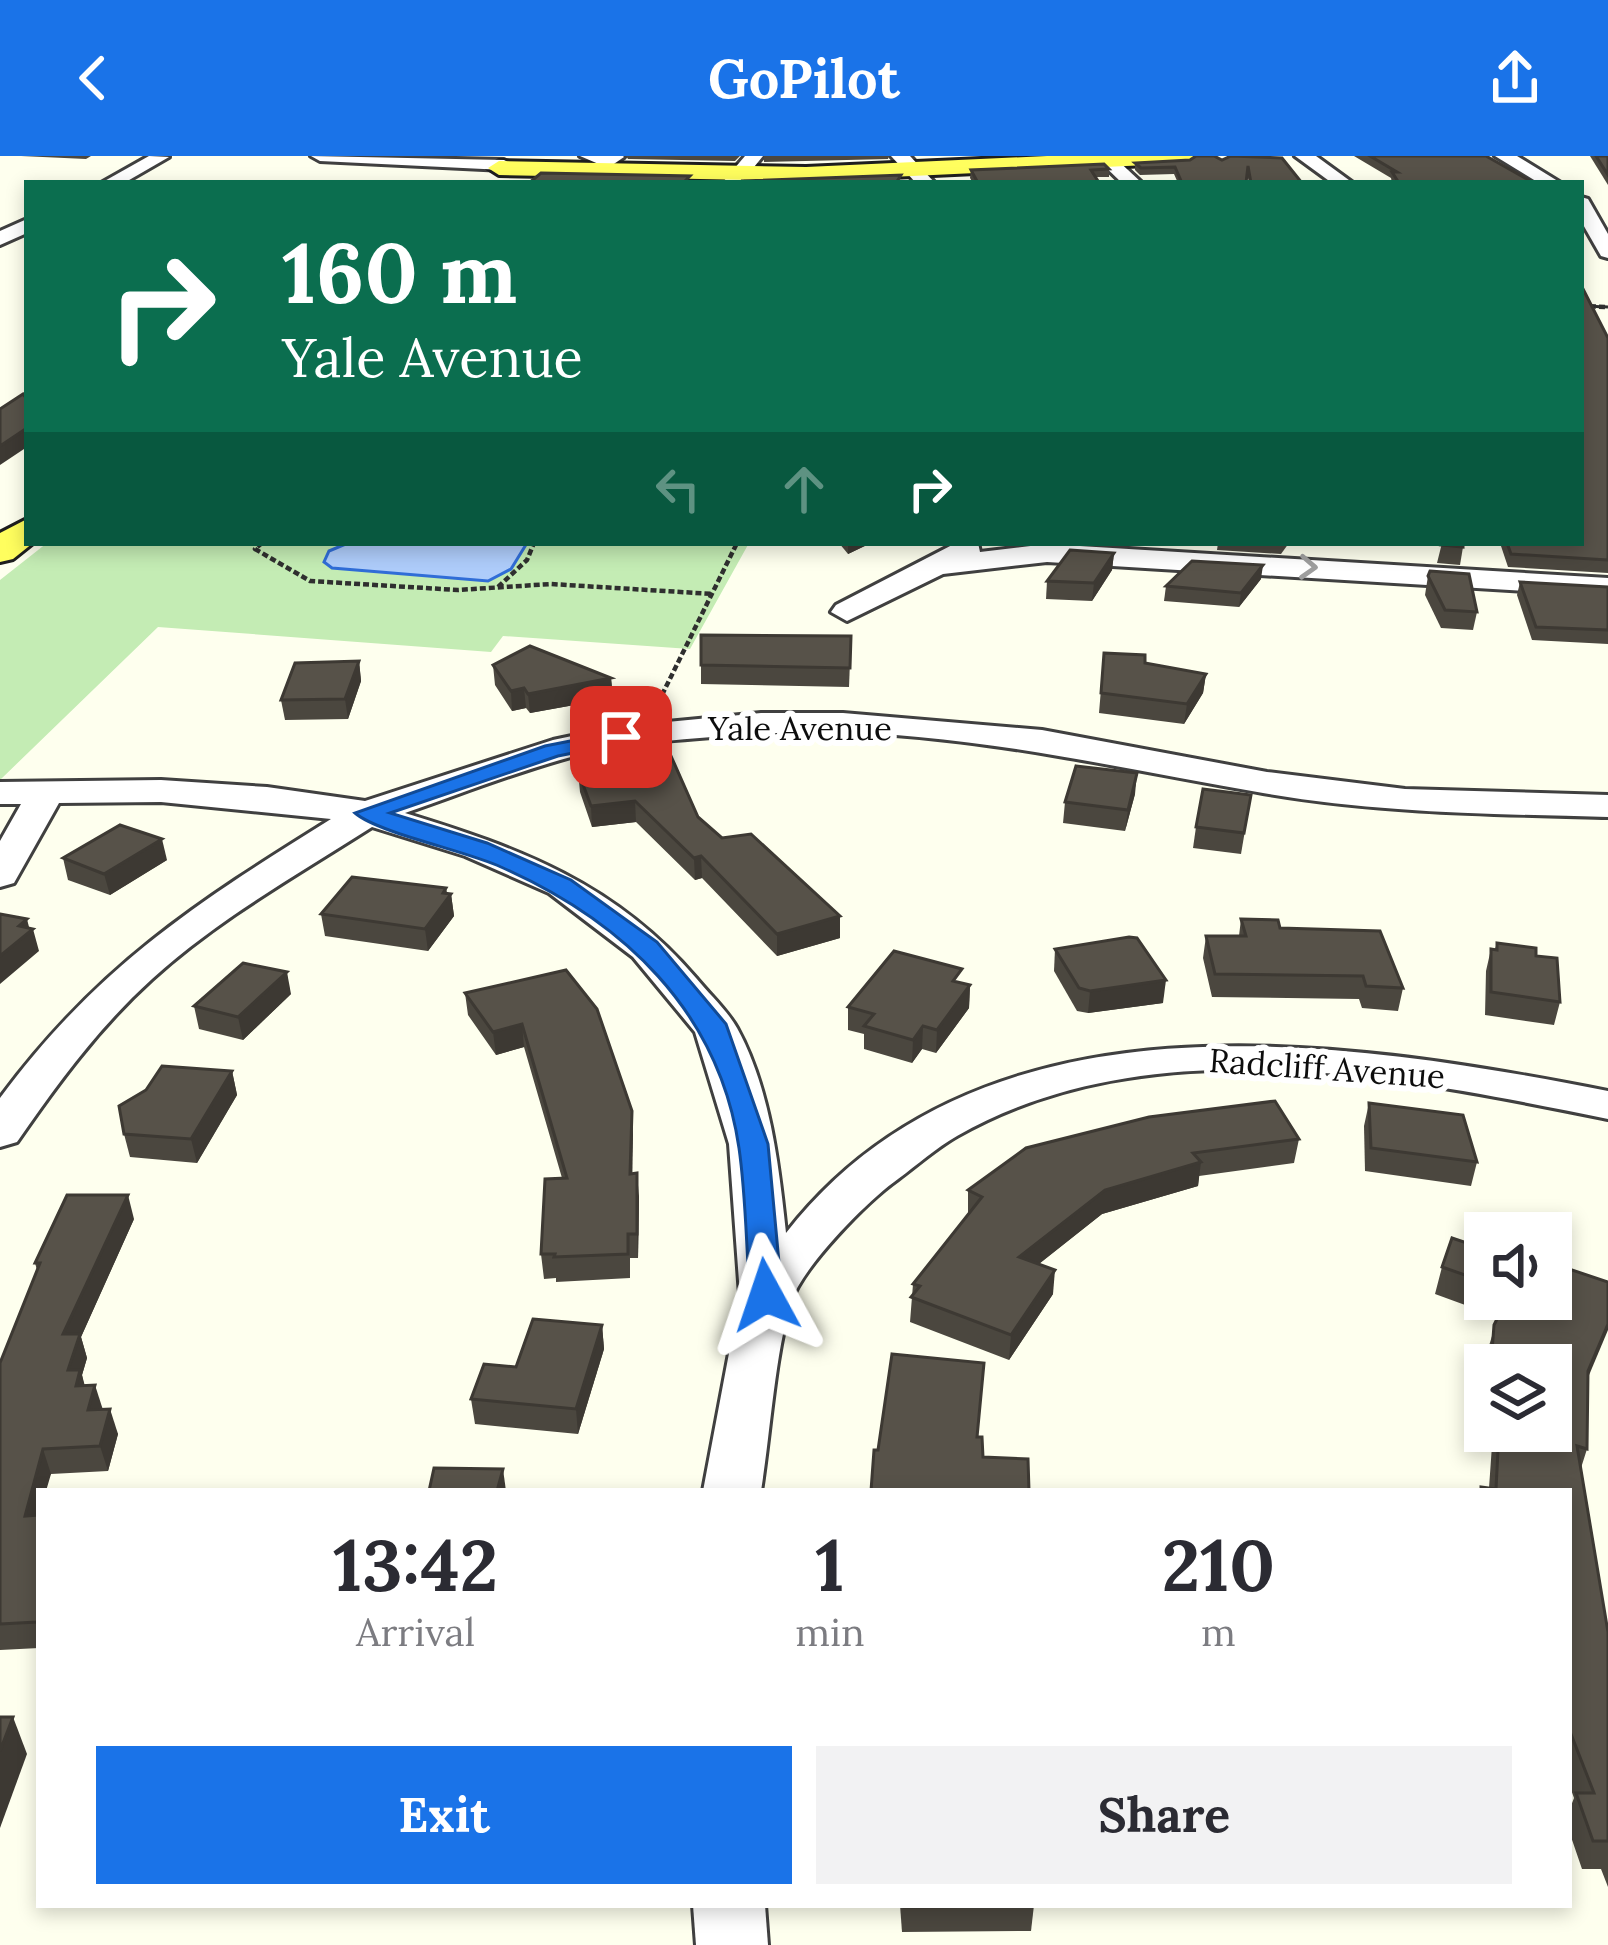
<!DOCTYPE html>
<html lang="en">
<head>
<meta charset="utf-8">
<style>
	body { margin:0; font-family:Lora,serif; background:#f2f2f3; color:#2b2b33; height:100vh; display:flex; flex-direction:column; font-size:45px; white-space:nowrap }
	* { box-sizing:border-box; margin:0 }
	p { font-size:39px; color:#7c7c81 }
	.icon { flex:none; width:66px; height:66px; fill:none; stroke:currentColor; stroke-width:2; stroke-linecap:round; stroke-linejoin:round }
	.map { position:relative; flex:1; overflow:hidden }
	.details { position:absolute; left:36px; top:1332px; width:1536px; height:420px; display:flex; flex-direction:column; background:#fff; border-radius:0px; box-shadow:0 6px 18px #0003 }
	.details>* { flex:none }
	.hud { position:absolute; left:24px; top:24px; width:1560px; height:366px; border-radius:0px; box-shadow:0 6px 18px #0003; background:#0b6e4f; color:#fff; overflow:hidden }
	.controls { position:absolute; left:1464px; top:1056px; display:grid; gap:24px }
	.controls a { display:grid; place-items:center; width:108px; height:108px; border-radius:0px; background:#fff; box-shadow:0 6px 18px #0003; font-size:60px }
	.pin { position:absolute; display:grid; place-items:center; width:102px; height:102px; color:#fff; margin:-51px; border-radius:24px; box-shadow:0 6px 18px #0006 }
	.me { position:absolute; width:132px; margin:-66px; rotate:355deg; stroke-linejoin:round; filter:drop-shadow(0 0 9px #0008) }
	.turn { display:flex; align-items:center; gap:42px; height:252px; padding:0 60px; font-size:54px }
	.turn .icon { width:156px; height:156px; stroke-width:2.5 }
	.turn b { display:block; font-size:84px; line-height:102px }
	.lanes { display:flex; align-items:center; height:114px; padding:0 60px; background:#0003; justify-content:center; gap:60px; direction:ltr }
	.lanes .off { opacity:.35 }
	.eta { display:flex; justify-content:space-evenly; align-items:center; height:204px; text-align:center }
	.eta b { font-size:72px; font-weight:700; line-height:84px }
	.primary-button { display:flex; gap:24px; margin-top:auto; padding:24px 60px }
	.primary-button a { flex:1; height:138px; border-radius:0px; background:#1a73e8; color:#fff; font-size:48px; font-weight:700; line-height:138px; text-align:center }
	.primary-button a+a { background:#f2f2f3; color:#2b2b33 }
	header { display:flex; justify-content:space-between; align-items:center; height:156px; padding:0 60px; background:#1a73e8; color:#fff; font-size:54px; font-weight:700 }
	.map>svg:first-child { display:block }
</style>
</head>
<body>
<header><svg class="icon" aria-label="back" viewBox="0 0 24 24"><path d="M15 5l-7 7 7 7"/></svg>GoPilot<svg class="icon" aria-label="share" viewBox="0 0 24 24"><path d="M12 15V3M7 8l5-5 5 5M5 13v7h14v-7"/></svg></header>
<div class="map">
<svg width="1608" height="1789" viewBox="0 0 1608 1789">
	<rect width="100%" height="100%" fill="#feffee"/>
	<polygon fill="#c4ecb4" points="47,387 749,387 690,493 503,480 491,496 158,471 0,624 0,424"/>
	<polygon fill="#aeccfa" stroke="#306dd7" stroke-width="3" points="348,387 527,387 511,413 488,425 332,412 324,406 329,395"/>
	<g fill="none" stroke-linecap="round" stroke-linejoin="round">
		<defs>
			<g id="minor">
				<polygon points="149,0 169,1 124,27 101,27"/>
				<polygon points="311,0 504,4 513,9 504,14 320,5"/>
				<polygon points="580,0 623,0 624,1 608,12"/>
				<polygon points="745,0 763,0 741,27 722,27"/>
				<polygon points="891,0 910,0 935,27 916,27"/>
				<polygon points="1094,0 1113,0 1142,27 1122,27"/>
				<polygon points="1295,0 1316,0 1353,27 1332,27"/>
				<polygon points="1495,0 1517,0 1561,27 1539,27"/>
				<polygon points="1581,41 1588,43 1608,78 1608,102 1601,100 1581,65"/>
				<polygon points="27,63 27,77 0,89 0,75"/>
				<polygon points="956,387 978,387 980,396 1047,388 1608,422 1608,440 1047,406 943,418 847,465 831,456 836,449"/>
				<path d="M 761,557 L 843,557 L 1042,574 L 1267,616 L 1405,633 L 1608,639 L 1608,661 C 1493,658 1378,657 1263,637 C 1098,609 928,566 758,578 C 694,582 623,586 560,604 C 508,619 457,639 405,657 C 520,692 616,728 696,822 C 709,838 727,854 737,872 C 770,932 779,1010 786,1077 C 980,828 1338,882 1608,935 L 1608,963 C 1401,921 1152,869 957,980 C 936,992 917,1009 898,1023 C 867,1045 802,1111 791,1146 C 775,1197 770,1280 761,1335 L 703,1335 L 740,1139 L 729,988 L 695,876 L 633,801 L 549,737 L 465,700 L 372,671 C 297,719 218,763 152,823 C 99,871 57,928 17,986 L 0,991 L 0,942 C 97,811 196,747 331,663 L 161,646 L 59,647 L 14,727 L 0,731 L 0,685 L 21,648 L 0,648 L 0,626 L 161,624 L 267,631 L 365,645 L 553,584 L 615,571 Z"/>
				<polygon points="693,1749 765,1749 768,1789 696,1789"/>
			</g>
			<g id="major">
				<polygon points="1047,0 1200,0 1189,7 806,25 499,19 488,12 499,5 806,11"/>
				<polygon points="27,363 27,387 33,387 13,403 0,406 0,377"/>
			</g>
		</defs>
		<use href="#minor" stroke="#404040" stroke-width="6"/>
		<use href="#major" stroke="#1e1e1e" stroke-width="6"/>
		<polyline stroke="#2f2f2f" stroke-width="3" stroke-dasharray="4.5 3" stroke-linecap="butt" points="1581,150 1608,151"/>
		<g stroke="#2f2f2f" stroke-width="4.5" stroke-dasharray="6 3" stroke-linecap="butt">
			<polyline points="1581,150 1608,151"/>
			<polyline points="262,387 255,393 310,425 458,434 551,428 713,438"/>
			<polyline points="498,431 527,404 534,387"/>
			<polyline points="658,547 737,387"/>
		</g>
		<use href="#minor" fill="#fff" fill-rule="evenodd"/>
		<use href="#major" fill="#fffe5e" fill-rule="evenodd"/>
	</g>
	<g fill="#4b473f">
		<polygon points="21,0 91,0 86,3"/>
		<polygon points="626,0 740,0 735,5 628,3"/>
		<polygon points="764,0 889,0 888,3 764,6"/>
		<polygon points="1354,0 1486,0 1534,27 1392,27 1391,22"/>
		<polygon points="1590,0 1608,0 1608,29"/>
		<polygon points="1222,4 1302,27 1249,27 1247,17 1246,27 1178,27 1174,18 1140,19 1135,14 1135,7"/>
		<polygon points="1109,13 1109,21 1096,21 1098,27 973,27 970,22 971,14"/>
		<polygon points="1608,182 1608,417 1508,411 1500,387 1581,387"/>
		<polygon points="839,387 871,387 848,398"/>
		<polygon points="1218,387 1289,387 1281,398 1217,394"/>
		<polygon points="1442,387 1463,391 1460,409 1437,407"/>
		<polygon points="1114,397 1112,414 1092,445 1046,443 1047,425"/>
		<polygon points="1428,420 1477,456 1473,474 1441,472 1425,439"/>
		<polygon points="1261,423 1239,451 1164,445 1166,430"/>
		<polygon points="1520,426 1608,431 1608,488 1532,484 1517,439"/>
		<polygon points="701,479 851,480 849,531 701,528"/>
		<polygon points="1104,497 1145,507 1206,518 1203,537 1184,568 1099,557"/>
		<polygon points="359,505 361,525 348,563 285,564 281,544"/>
		<polygon points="493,509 611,522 613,542 530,557 526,552 512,555 495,529"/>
		<polygon points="578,615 698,661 840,782 777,800 702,722 695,724 636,666 592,671 580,636"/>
		<polygon points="1135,638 1125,675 1063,667 1065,646"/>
		<polygon points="1251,639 1241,698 1193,692 1196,671"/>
		<polygon points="63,702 167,704 110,739 68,724"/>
		<polygon points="446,732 447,737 451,738 454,760 428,795 325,780 321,758"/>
		<polygon points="1241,763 1280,772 1403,832 1398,855 1362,852 1359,843 1212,841 1203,802 1206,780 1239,780"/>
		<polygon points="1497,787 1536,800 1560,846 1554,869 1485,859 1486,815 1491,793 1495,793"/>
		<polygon points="1055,793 1163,847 1088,857 1077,855 1054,815"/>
		<polygon points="566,814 632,955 632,1018 639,1041 638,1102 630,1102 630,1122 556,1126 556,1122 544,1123 541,1098 562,1022 524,891 496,899 468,859 465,837"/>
		<polygon points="961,827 970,829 969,852 936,897 922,893 912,907 864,893 864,878 848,874 848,851"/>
		<polygon points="291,838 243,884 199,873 194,850"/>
		<polygon points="232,915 237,939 197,1007 130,1001 124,978"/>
		<polygon points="1369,947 1477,1006 1471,1030 1365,1015 1364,970"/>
		<polygon points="1299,983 1294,1007 1199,1020 1198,1030 1102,1058 1039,1108 1053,1138 1009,1204 910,1166 913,1128 968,1058 968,1034 1026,992"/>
		<polygon points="134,1063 81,1181 87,1202 82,1219 84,1229 118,1278 108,1315 51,1318 39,1335 39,1492 0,1494 0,1207 37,1114 35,1107"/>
		<polygon points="1485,1093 1485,1143 1551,1143 1588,1222 1587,1293 1581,1312 1608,1476 1608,1731 1601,1713 1582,1713 1569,1675 1569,1655 1574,1642 1569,1628 1569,1335 1480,1335 1481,1331 1489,1332 1493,1275 1551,1275 1551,1209 1486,1209 1487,1196 1498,1161 1435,1138 1442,1111"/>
		<polygon points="602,1169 604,1193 578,1278 475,1268 471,1243 516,1211"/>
		<polygon points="1485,1219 1485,1266 1482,1265"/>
		<polygon points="900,1749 1034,1749 1031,1775 902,1776"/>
	</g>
	<g fill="#3d3933">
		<polygon points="27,272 27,291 0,309 0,290"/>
		<polygon points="848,387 871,387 848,398"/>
		<polygon points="1114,397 1112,414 1092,445 1094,427"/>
		<polygon points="1263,409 1261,423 1239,451 1241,437"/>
		<polygon points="359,505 361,525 348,563 345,543"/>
		<polygon points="1206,518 1203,537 1184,568 1187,548"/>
		<polygon points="611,522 613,542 530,557 528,538"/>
		<polygon points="524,532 526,552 512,555 511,535"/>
		<polygon points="1137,617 1135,638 1125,675 1128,654"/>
		<polygon points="635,645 636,666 592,671 591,650"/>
		<polygon points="162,683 167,704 110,739 104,718"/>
		<polygon points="701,700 702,722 695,724 694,702"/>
		<polygon points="446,732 447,743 451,738 454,760 428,795 425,773"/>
		<polygon points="840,760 840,782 777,800 777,778"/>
		<polygon points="27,763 30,775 33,773 39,795 0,828 0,800 19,770"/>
		<polygon points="287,816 291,838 243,884 238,861"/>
		<polygon points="1166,824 1163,847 1088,857 1090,835"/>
		<polygon points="970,829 969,852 936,897 937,874"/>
		<polygon points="522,868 524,891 496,899 493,876"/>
		<polygon points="923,870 922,893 912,907 913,884"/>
		<polygon points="232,915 237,939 197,1007 191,983"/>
		<polygon points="632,955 633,978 632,1042 630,1018"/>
		<polygon points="1201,1006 1198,1030 1102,1058 1017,1125 1019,1101 1105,1034"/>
		<polygon points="637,1017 639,1041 638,1102 637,1078"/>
		<polygon points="128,1039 134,1063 81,1181 87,1202 82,1219 87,1238 77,1234 68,1214 63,1178"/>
		<polygon points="1055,1114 1053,1138 1009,1204 1011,1179"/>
		<polygon points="1608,1168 1608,1174 1579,1243 1588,1215"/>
		<polygon points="602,1169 604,1193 578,1278 576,1253"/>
		<polygon points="95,1229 103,1254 88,1254"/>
		<polygon points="110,1253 118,1278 108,1315 100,1290"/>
		<polygon points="43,1293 51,1318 46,1335 39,1335 39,1363 25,1360"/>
		<polygon points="503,1313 506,1335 497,1335"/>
		<polygon points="13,1561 27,1598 0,1672 0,1595"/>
	</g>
	<g fill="#575249" stroke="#3d3933" stroke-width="3">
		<polygon points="1196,0 1214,0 1222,4 1231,0 1282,2 1302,27 1251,27 1248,10 1246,27 1182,27 1175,11 1141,12 1135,7 1190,4"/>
		<polygon points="1370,0 1486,0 1534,27 1399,27 1392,16 1397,16"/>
		<polygon points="1596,0 1608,0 1608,19"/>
		<polygon points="1104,8 1109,13 1091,14 1098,25 1096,27 978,27 971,14"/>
		<polygon points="541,17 690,20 683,27 529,27"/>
		<polygon points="901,19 896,27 755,27 741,25"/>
		<polygon points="1581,129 1608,182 1608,404 1511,398 1507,387 1581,387"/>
		<polygon points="23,238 27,243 27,272 0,290 0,253"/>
		<polygon points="1442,387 1463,387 1463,391 1441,389"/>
		<polygon points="1070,394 1114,397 1094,427 1047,425"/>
		<polygon points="1192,405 1263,409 1241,437 1166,430"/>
		<polygon points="1430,415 1469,418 1477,456 1445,454 1428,420"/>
		<polygon points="1520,426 1608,431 1608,474 1536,471"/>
		<polygon points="701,479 851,480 850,512 701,509"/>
		<polygon points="530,490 611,522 528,538 524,532 511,535 493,509"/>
		<polygon points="1104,497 1145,499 1145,507 1206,518 1187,548 1101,537"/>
		<polygon points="359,505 345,543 281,544 295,507"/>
		<polygon points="671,600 698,661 722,682 751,678 840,760 777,778 701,700 694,702 635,645 591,650 578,615"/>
		<polygon points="1076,610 1137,617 1128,654 1065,646"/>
		<polygon points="1203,633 1251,639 1244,677 1196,671"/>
		<polygon points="120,669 162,683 104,718 63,702"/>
		<polygon points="352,721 446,732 443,737 451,738 425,773 321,758"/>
		<polygon points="0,758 27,763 19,770 33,773 0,800"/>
		<polygon points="1241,763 1278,764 1280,772 1380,775 1403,832 1366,830 1363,820 1215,818 1206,780 1246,780"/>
		<polygon points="1129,781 1137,782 1166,824 1090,835 1079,832 1055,793"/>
		<polygon points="1497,787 1536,792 1536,800 1557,802 1560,846 1491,836 1491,793 1497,794"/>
		<polygon points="894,795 962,813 953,825 970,829 937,874 923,870 913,884 864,870 874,858 848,851"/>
		<polygon points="243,807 287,816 238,861 194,850"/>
		<polygon points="566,814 597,853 632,955 630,1018 637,1017 637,1078 628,1078 628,1098 554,1101 555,1098 541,1098 545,1023 567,1022 522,868 493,876 465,837"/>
		<polygon points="162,910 232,915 191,983 124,978 119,950 146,934"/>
		<polygon points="1275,945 1299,983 1193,997 1201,1006 1105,1034 1019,1101 1055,1114 1011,1179 911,1141 920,1130 913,1128 982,1041 968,1034 1026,992 1149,961"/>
		<polygon points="1369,947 1463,959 1477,1006 1371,992"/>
		<polygon points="67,1039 128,1039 63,1178 80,1178 68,1214 80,1214 76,1230 95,1229 88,1254 110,1253 100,1290 43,1293 25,1360 39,1359 39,1459 37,1466 0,1468 0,1207 40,1107 35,1107"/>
		<polygon points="1452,1082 1485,1093 1485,1126 1442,1111"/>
		<polygon points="1551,1107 1608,1126 1608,1168 1588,1215 1587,1293 1577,1290 1608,1476 1608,1685 1593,1685 1576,1637 1594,1637 1569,1573 1569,1335 1481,1335 1481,1331 1496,1333 1499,1275 1551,1275 1551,1209 1491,1209 1494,1169 1507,1143 1551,1143"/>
		<polygon points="533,1163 602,1169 576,1253 471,1243 484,1208 516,1211"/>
		<polygon points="892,1198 984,1207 977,1281 982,1281 983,1301 1028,1303 1029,1335 871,1335 874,1294 878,1294"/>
		<polygon points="434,1312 503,1313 497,1335 429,1335"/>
		<polygon points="0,1561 13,1561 0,1595"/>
		<polygon points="903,1749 1034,1749 1034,1750 904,1751"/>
	</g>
	<defs><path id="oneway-chevron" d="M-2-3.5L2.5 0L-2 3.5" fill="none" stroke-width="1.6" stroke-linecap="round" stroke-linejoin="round" transform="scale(3)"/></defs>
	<use stroke="#9e9e9e" href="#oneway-chevron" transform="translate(1308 411) rotate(3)"/>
	<path fill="#1a73e8" stroke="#114b97" stroke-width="3" d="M 621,575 L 628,577 L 628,586 L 558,600 L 390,657 L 487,687 L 571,724 L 657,786 L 726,868 L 768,988 L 782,1139 L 777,1147 L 755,1147 L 750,1139 C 746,1090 746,1040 739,992 C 719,855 623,765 501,711 C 467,695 378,677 355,657 L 545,590 Z"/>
	<g text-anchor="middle" stroke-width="12" stroke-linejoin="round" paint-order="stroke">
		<g font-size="33" fill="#0d0d0d" stroke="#fff">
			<text x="800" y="584">Yale Avenue</text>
			<text transform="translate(1327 912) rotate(4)" y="12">Radcliff Avenue</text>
		</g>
	</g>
</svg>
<div class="controls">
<a><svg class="icon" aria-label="sound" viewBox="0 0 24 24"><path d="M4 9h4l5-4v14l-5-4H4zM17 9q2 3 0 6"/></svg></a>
<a><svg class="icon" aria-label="layers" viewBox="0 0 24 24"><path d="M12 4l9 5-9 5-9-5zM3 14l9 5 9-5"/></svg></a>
</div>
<div class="pin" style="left:621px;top:581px;background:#d93025"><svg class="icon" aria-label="arrive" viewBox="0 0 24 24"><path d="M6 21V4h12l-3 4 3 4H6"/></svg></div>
<svg class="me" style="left:766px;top:1139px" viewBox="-20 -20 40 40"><path d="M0-17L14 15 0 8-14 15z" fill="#1a73e8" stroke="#fff" stroke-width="4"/></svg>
<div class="hud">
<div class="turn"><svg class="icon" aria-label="right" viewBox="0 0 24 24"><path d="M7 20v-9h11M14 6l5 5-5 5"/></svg><div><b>160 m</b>Yale Avenue</div></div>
<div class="lanes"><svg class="icon off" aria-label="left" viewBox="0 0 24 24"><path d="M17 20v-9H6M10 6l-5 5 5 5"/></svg><svg class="icon off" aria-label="ahead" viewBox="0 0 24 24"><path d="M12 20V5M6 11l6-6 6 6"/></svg><svg class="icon" aria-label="right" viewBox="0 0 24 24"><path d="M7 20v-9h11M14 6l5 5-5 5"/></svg></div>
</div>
<section class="details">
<div class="eta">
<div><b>13:42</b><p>Arrival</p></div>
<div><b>1</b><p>min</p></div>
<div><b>210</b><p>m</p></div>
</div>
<div class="primary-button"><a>Exit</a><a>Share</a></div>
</section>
</div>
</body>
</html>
